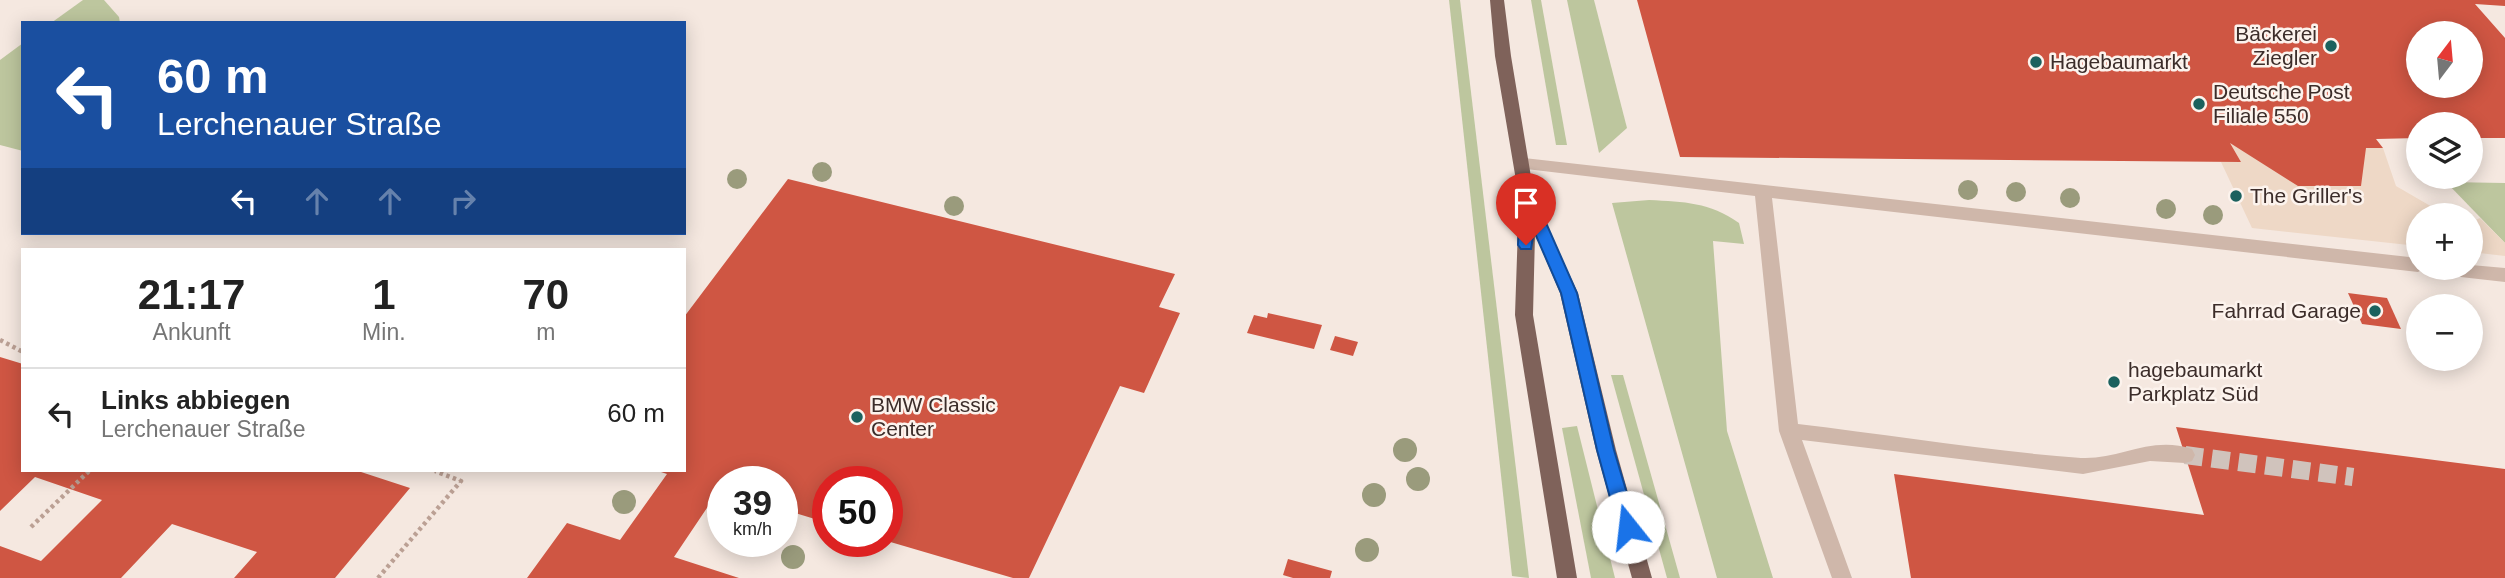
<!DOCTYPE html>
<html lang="de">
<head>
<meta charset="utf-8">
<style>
	body { margin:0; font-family:Helvetica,sans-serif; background:#f2f2f2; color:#222; height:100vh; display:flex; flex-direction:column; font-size:26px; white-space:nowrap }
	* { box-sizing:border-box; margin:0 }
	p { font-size:23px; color:#767676 }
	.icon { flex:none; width:38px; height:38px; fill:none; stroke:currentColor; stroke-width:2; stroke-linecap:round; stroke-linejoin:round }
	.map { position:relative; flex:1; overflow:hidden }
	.sheet { position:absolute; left:21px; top:248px; width:665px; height:224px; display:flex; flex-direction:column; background:#fff; border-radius:0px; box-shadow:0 4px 18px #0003 }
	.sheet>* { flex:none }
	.guide { position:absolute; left:21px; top:21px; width:665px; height:214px; border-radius:0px; box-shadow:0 4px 18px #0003; background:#1a4fa0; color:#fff; overflow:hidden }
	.needle { width:46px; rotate:16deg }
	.fabs { position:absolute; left:2406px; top:21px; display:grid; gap:14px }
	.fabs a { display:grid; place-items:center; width:77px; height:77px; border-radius:50%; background:#fff; box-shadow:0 4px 18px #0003; font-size:35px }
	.speed { position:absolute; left:707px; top:466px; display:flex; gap:14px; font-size:35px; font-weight:700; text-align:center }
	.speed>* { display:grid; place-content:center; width:91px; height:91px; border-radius:50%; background:#fff; box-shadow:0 4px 18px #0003; line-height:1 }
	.speed small { font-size:18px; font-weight:400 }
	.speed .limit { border:10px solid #d22; background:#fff; color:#111 }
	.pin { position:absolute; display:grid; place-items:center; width:60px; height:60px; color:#fff; margin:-72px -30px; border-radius:50% 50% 50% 0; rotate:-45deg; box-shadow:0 0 7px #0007 }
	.pin .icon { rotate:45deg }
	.me { position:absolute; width:77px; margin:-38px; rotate:344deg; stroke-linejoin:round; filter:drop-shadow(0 0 5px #0008) }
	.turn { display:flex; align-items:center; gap:24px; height:147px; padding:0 21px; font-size:32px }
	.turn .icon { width:91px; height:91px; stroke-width:2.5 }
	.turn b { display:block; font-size:49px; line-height:60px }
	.lanes { display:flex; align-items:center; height:66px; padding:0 21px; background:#0003; justify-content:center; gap:35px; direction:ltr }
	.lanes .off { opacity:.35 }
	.eta { display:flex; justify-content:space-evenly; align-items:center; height:119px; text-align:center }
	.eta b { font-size:42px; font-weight:700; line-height:49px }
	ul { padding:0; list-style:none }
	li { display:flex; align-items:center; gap:21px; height:91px; padding:0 21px; border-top:2px solid #e0e0e0 }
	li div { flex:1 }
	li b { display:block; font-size:26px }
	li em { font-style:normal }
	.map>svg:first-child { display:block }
</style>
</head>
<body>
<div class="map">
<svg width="2505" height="578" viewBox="0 0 2505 578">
	<rect width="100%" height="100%" fill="#f5e8e0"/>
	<g fill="#bdc69e">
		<polygon points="83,0 104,0 119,17 120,23 51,23"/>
		<polygon points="1449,0 1460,0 1529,578 1512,576"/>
		<polygon points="1531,0 1541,0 1567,145 1556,145"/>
		<polygon points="1567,0 1594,0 1627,128 1599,153"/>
		<polygon points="23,43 23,151 0,145 0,60"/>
		<polygon points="2446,182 2505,183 2505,243"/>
		<path d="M 1649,200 C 1685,202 1709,202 1739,223 L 1744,244 L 1713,241 L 1727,431 L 1773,578 L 1717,578 L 1612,203 Z"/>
		<polygon points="1611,375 1623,375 1680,578 1667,578"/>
		<polygon points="1577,426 1615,578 1591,578 1562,428"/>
	</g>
	<g fill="#eed8c6">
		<polygon points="2230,143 2383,148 2396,186 2446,215 2418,215 2418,246 2252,228 2221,162 2241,162"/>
		<polygon points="2480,218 2505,243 2505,256 2471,252 2471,222"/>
	</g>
	<g fill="#cf5643" fill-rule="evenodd">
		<path d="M 1637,0 L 2505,0 L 2505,6 L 2475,4 L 2505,38 L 2505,138 L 2471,138 L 2471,124 L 2418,124 L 2418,138 L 2376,139 L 2383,148 L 2366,148 L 2361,186 L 2298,186 L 2230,143 L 2241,162 L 1680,157 ZM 2418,33 L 2471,33 L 2471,86 L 2418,86 Z"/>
		<polygon points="788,179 1175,274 1159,307 1180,313 1144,393 1120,386 1029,578 1013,578 887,541 887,481 828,481 828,523 782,509 782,481 723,481 723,491 719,490 674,557 739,578 527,578 567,523 620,540 667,474 658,471 684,471 684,317"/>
		<polygon points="2348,293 2387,298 2401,329 2362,324"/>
		<polygon points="1268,313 1322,325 1314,349 1247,333 1254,315 1267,318"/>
		<polygon points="1335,336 1358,342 1353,356 1330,350"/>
		<polygon points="0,357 23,364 23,471 358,471 410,488 335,578 234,578 257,552 172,524 121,578 0,578 0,546 41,561 102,500 35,477 0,511"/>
		<polygon points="2176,427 2505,469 2505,578 1911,578 1894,474 2204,515"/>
		<polygon points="1288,559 1332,571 1330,578 1293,578 1283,575"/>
	</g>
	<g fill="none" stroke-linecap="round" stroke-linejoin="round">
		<polyline stroke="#d0c3bc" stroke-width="18" stroke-dasharray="18 9" stroke-linecap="butt" points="2185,455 2353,477"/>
		<g stroke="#bba094" stroke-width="4.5" stroke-dasharray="3.5 3.5" stroke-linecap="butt">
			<polyline points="0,340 23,352"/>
			<polyline points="31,527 89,471"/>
			<polyline points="378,578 461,481 435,471"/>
		</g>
		<g fill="#cfb7aa" fill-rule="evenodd">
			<path d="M 1523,158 L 2418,258 L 2418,268 L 2425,268 L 2418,272 L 1772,198 L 1798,424 C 1891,435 1987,451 2081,458 C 2119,460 2151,435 2192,449 L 2195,455 L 2192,461 L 2185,463 L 2150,461 L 2083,474 L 1802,440 L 1852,578 L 1832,578 L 1779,431 L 1755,196 L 1517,168 L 1515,164 Z"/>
			<polygon points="2471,265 2505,268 2505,282 2443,275 2437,273 2434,268 2471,268"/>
		</g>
		<polygon fill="#7f625a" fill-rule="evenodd" points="1490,0 1504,0 1511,56 1535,201 1578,293 1616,450 1652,578 1632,578 1596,450 1560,293 1535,234 1533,315 1577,578 1557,578 1515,315 1519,198 1495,56"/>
	</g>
	<g fill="#9a9b7c">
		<circle cx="822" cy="172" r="10"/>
		<circle cx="737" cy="179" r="10"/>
		<circle cx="1968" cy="190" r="10"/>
		<circle cx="2016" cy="192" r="10"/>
		<circle cx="2070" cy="198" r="10"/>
		<circle cx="954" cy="206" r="10"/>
		<circle cx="2166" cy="209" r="10"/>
		<circle cx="2213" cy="215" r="10"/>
		<circle cx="1405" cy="450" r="12"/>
		<circle cx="1418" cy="479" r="12"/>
		<circle cx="1374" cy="495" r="12"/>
		<circle cx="624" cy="502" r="12"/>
		<circle cx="1367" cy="550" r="12"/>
		<circle cx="793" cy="557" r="12"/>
	</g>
	<polygon fill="#1a73e8" stroke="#114b97" stroke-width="2" points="1527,193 1535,198 1577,293 1614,450 1637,527 1634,532 1628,535 1621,532 1618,527 1597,450 1561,293 1534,231 1531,249 1521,249 1518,245 1520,198"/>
	<g fill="#1b615e" stroke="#fcf3ed" stroke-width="2.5">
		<circle cx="2331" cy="46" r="7"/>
		<circle cx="2036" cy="62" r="7"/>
		<circle cx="2199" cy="104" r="7"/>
		<circle cx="2236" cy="196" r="7"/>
		<circle cx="2375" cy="311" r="7"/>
		<circle cx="2114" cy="382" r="7"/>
		<circle cx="857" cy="417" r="7"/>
	</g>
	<g text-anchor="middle" stroke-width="5" stroke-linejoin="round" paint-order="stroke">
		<g font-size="21" fill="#3c2d2a" stroke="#fcf3ed" text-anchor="start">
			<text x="2317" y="41" text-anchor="end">Bäckerei<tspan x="2317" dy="24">Ziegler</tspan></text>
			<text x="2050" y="69">Hagebaumarkt</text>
			<text x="2213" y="99">Deutsche Post<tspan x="2213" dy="24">Filiale 550</tspan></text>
			<text x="2250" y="203">The Griller's</text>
			<text x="2361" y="318" text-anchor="end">Fahrrad Garage</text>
			<text x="2128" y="377">hagebaumarkt<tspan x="2128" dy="24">Parkplatz Süd</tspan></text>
			<text x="871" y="412">BMW Classic<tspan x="871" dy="24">Center</tspan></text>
		</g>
	</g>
</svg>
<div class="fabs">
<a><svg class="needle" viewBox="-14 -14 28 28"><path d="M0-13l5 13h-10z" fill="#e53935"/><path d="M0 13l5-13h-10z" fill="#767676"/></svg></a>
<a><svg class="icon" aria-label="layers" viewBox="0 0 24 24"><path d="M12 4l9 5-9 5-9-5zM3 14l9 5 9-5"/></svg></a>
<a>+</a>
<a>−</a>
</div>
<div class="speed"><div>39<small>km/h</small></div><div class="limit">50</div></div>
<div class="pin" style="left:1526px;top:245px;background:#d93025"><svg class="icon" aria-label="arrive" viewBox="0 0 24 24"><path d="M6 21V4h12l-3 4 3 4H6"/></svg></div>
<svg class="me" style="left:1628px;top:527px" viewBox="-20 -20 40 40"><circle r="19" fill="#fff"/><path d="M0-13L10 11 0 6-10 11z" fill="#1a73e8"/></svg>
<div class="guide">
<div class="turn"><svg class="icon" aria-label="left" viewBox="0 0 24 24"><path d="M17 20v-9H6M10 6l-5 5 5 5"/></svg><div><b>60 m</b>Lerchenauer Straße</div></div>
<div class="lanes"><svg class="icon" aria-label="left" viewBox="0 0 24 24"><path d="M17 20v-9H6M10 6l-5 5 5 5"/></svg><svg class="icon off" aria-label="ahead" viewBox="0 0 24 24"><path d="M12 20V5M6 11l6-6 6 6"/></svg><svg class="icon off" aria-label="ahead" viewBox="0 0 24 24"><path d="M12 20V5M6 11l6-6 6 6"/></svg><svg class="icon off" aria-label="right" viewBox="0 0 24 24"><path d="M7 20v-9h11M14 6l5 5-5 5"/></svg></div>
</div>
<section class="sheet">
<div class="eta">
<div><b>21:17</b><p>Ankunft</p></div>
<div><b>1</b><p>Min.</p></div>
<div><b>70</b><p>m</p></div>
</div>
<ul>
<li><svg class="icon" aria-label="left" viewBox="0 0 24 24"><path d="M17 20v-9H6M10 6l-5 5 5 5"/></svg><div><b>Links abbiegen</b><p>Lerchenauer Straße</p></div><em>60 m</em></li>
</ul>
</section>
</div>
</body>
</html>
